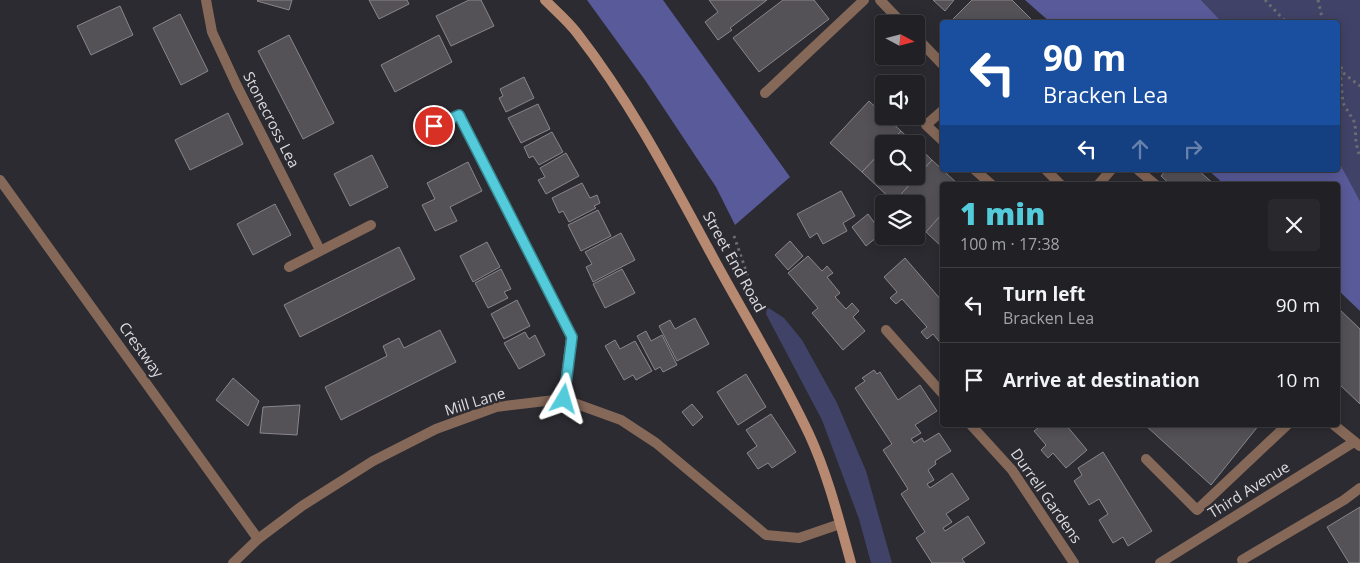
<!DOCTYPE html>
<html lang="en">
<head>
<meta charset="utf-8">
<style>
	body { margin:0; font-family:"Open Sans",sans-serif; background:#28282d; color:#f1f3f6; height:100vh; display:flex; flex-direction:column; font-size:19px; white-space:nowrap }
	* { box-sizing:border-box; margin:0 }
	p { font-size:16px; color:#a2a3a7 }
	.icon { flex:none; width:28px; height:28px; fill:none; stroke:currentColor; stroke-width:2; stroke-linecap:round; stroke-linejoin:round }
	.map { position:relative; flex:1; overflow:hidden }
	.side { position:absolute; left:940px; top:182px; width:400px; height:245px; display:flex; flex-direction:column; background:#202025; border-radius:5px; box-shadow:0 2px 12px #0003,0 0 0 1px #3d3e42 }
	.side>* { flex:none }
	.hud { position:absolute; left:940px; top:20px; width:400px; height:152px; border-radius:5px; box-shadow:0 2px 12px #0003,0 0 0 1px #3d3e42; background:#1a4fa0; color:#fff; overflow:hidden }
	.needle { width:32px; rotate:97deg }
	.buttons { position:absolute; left:875px; top:15px; display:grid; gap:10px }
	.buttons a { display:grid; place-items:center; width:50px; height:50px; border-radius:5px; background:#202025; box-shadow:0 2px 12px #0003,0 0 0 1px #3d3e42; font-size:25px }
	.pin { position:absolute; display:grid; place-items:center; width:42px; height:42px; color:#fff; margin:-21px; border:2px solid #fff; border-radius:50%; box-shadow:0 1px 5px #0007 }
	.me { position:absolute; width:55px; margin:-28px; rotate:7deg; stroke-linejoin:round; filter:drop-shadow(0 0 4px #0008) }
	.turn { display:flex; align-items:center; gap:18px; height:105px; padding:0 20px; font-size:22px }
	.turn .icon { width:65px; height:65px; stroke-width:2.5 }
	.turn b { display:block; font-size:35px; line-height:42px }
	.lanes { display:flex; align-items:center; height:48px; padding:0 20px; background:#0003; justify-content:center; gap:25px; direction:ltr }
	.lanes .off { opacity:.35 }
	.round { display:grid; place-items:center; flex:none; width:52px; height:52px; border-radius:5px; background:#28282d }
	.headline { display:flex; align-items:center; justify-content:space-between; height:85px; padding:0 20px }
	h1 { font-size:30px; font-weight:800; line-height:38px; color:#53cbdb }
	ul { padding:0; list-style:none }
	li { display:flex; align-items:center; gap:15px; height:75px; padding:0 20px; border-top:1px solid #3d3e42 }
	li div { flex:1 }
	li b { display:block; font-size:19px }
	li em { font-style:normal }
	.map>svg:first-child { display:block }
</style>
</head>
<body>
<div class="map">
<svg width="1360" height="563" viewBox="0 0 1360 563">
	<rect width="100%" height="100%" fill="#2b2b31"/>
	<g fill="#414267">
		<polygon points="1201,0 1360,0 1360,201 1338,160 1338,22 1222,22"/>
		<polygon points="767,307 784,318 802,340 837,403 866,471 892,563 871,563 859,519 822,420 766,314"/>
	</g>
	<g fill="#595a99">
		<polygon points="587,0 663,0 790,177 735,225 716,187 645,80"/>
		<polygon points="1025,0 1201,0 1222,22 1050,22"/>
		<polygon points="1338,160 1360,201 1360,311 1338,290 1338,185 1225,185 1208,170 1338,170"/>
	</g>
	<g fill="#545157" stroke="#89868c">
		<polygon points="258,0 292,0 289,10 257,1"/>
		<polygon points="369,0 407,0 409,4 379,19"/>
		<polygon points="469,0 481,0 494,26 451,46 436,16"/>
		<polygon points="709,0 767,0 730,28 732,30 718,40 705,22 718,12"/>
		<polygon points="783,0 814,0 829,19 759,72 733,38"/>
		<polygon points="933,0 954,0 945,11"/>
		<polygon points="972,0 1012,0 1034,22 950,22"/>
		<polygon points="120,6 133,35 91,55 77,26"/>
		<polygon points="180,14 208,71 181,85 153,28"/>
		<polygon points="289,35 334,123 303,139 258,51"/>
		<polygon points="439,35 452,62 395,92 381,65"/>
		<polygon points="524,77 534,98 506,112 499,98 503,96 500,89"/>
		<polygon points="869,101 901,131 889,144 884,144 884,149 862,172 830,143"/>
		<polygon points="538,104 550,129 521,143 508,118"/>
		<polygon points="228,113 243,144 190,170 175,140"/>
		<polygon points="901,131 915,144 889,144"/>
		<polygon points="552,132 563,152 539,165 533,156 529,158 524,147"/>
		<polygon points="916,145 932,160 894,202 862,172 884,149 884,176 916,176"/>
		<polygon points="566,153 579,176 546,194 538,180 545,177 540,168"/>
		<polygon points="372,155 388,187 350,206 334,174"/>
		<polygon points="932,160 959,185 942,185 942,214 926,232 916,223 916,204 896,204 894,202"/>
		<polygon points="468,162 482,191 450,207 457,221 435,231 422,205 435,199 427,183"/>
		<polygon points="1166,170 1198,170 1215,185 1171,185 1161,176"/>
		<polygon points="582,183 590,198 597,195 600,203 594,206 596,208 569,222 563,211 559,213 552,198"/>
		<polygon points="841,191 855,216 843,223 847,231 823,244 817,233 810,238 797,214"/>
		<polygon points="275,204 291,235 253,255 237,224"/>
		<polygon points="598,210 611,236 581,251 568,225"/>
		<polygon points="868,214 882,233 866,246 852,227"/>
		<polygon points="942,214 942,247 926,232"/>
		<polygon points="621,233 635,260 593,282 586,267 592,264 585,252"/>
		<polygon points="790,241 803,256 788,270 775,255"/>
		<polygon points="487,242 500,267 473,282 460,256"/>
		<polygon points="399,247 415,279 300,337 284,305"/>
		<polygon points="808,256 822,271 827,266 833,273 827,277 840,293 835,297 846,309 852,303 859,311 853,317 865,331 843,350 812,313 818,308 788,273"/>
		<polygon points="905,258 942,301 942,345 933,334 927,339 921,332 927,327 902,299 896,304 890,298 897,292 884,277"/>
		<polygon points="501,269 511,289 504,292 508,298 488,308 475,283"/>
		<polygon points="622,269 635,293 605,308 593,284"/>
		<polygon points="517,300 530,326 504,339 491,314"/>
		<polygon points="1338,308 1360,329 1360,404 1338,383"/>
		<polygon points="695,318 709,344 677,361 659,326 670,320 675,329"/>
		<polygon points="440,330 456,362 341,420 325,387 387,356 383,346 399,338 404,348"/>
		<polygon points="646,331 651,341 662,335 677,365 663,372 660,367 655,370 637,336"/>
		<polygon points="525,332 529,339 535,335 545,355 519,369 504,343"/>
		<polygon points="615,340 620,349 635,341 652,371 636,380 633,375 624,380 605,346"/>
		<polygon points="874,370 877,374 880,372 898,400 920,385 937,411 915,425 921,433 911,439 914,443 922,438 924,442 939,433 951,451 935,461 936,464 928,470 934,480 927,484 930,488 952,473 969,499 946,514 952,522 943,528 945,531 968,516 985,543 962,559 965,563 932,563 916,538 925,532 901,494 908,489 883,450 892,444 855,388 865,381 862,378"/>
		<polygon points="746,374 766,407 738,425 717,392"/>
		<polygon points="233,378 259,401 248,426 216,400"/>
		<polygon points="692,404 703,417 693,426 682,412"/>
		<polygon points="300,405 297,435 260,433 263,407"/>
		<polygon points="771,414 796,452 772,468 768,463 758,469 747,453 757,446 746,430"/>
		<polygon points="1035,425 1066,425 1087,450 1066,468 1053,453 1048,458 1041,450 1046,445 1034,431 1038,428"/>
		<polygon points="1145,425 1259,425 1211,485"/>
		<polygon points="1103,452 1152,531 1128,546 1123,537 1113,543 1099,520 1108,514 1099,499 1089,505 1074,481 1082,475 1078,468"/>
		<polygon points="1360,507 1360,563 1349,563 1327,527"/>
	</g>
	<g fill="none" stroke-linecap="round" stroke-linejoin="round">
		<g stroke="#6c6c72" stroke-width="3" stroke-dasharray="2.5 4" stroke-linecap="butt">
			<polyline points="1265,0 1286,22"/>
			<polyline points="1318,0 1323,22"/>
			<polyline points="1338,61 1344,73"/>
			<polyline points="1338,69 1360,86"/>
			<polyline points="1340,71 1343,103 1355,123 1356,143 1360,158"/>
			<polyline points="734,236 753,291"/>
		</g>
		<g stroke="#856858" stroke-width="10">
			<polyline points="765,93 864,0"/>
			<polyline points="942,111 926,125 942,140"/>
			<polyline points="975,170 992,185"/>
			<polyline points="1138,170 1156,185"/>
			<polyline points="1098,185 1111,170"/>
			<polyline points="289,267 371,225"/>
			<polyline points="1146,459 1197,510 1287,425"/>
			<polyline points="1242,560 1344,500 1360,488"/>
		</g>
		<g stroke="#856858" stroke-width="10">
			<polyline points="206,0 212,32 237,86 320,250"/>
			<polyline points="880,0 903,24"/>
			<polyline points="916,37 942,64"/>
			<polyline points="434,126 459,115 571,337 563,399"/>
			<polyline points="1046,170 1061,185"/>
			<polyline points="0,180 258,539"/>
			<polyline points="886,330 942,393"/>
			<polyline points="971,425 1012,470 1074,563"/>
			<polyline points="1334,425 1360,446"/>
			<polyline points="233,563 258,539 302,506 373,461 436,429 496,407 563,399 621,420 656,443 766,535 799,538 840,524"/>
			<polyline points="1160,563 1354,442"/>
		</g>
		<path stroke="#b78970" stroke-width="10" d="M 545,0 C 556,11 568,21 577,33 C 629,100 668,174 708,248 C 741,310 779,370 809,434 C 828,475 839,520 851,563"/>
	</g>
	<g fill="none" stroke-linecap="round" stroke-linejoin="round">
		<defs>
			<polyline id="route" points="434,126 459,115 572,337 564,399"/>
		</defs>
		<use href="#route" stroke="#36848e" stroke-width="12"/>
		<use href="#route" stroke="#53cbdb" stroke-width="9"/>
	</g>
	<g text-anchor="middle" stroke-width="5" stroke-linejoin="round" paint-order="stroke">
		<g font-size="15" fill="#dcdce0" stroke="#2b2b31">
			<text transform="translate(271 120) rotate(63)" y="5">Stonecross Lea</text>
			<text transform="translate(734 262) rotate(61)" y="5">Street End Road</text>
			<text transform="translate(141 350) rotate(54)" y="5">Crestway</text>
			<text transform="translate(475 402) rotate(-17)" y="5">Mill Lane</text>
			<text transform="translate(1249 490) rotate(-32)" y="5">Third Avenue</text>
			<text transform="translate(1046 496) rotate(55)" y="5">Durrell Gardens</text>
		</g>
	</g>
</svg>
<div class="buttons">
<a><svg class="needle" viewBox="-14 -14 28 28"><path d="M0-13l5 13h-10z" fill="#e53935"/><path d="M0 13l5-13h-10z" fill="#a2a3a7"/></svg></a>
<a><svg class="icon" aria-label="sound" viewBox="0 0 24 24"><path d="M4 9h4l5-4v14l-5-4H4zM17 9q2 3 0 6"/></svg></a>
<a><svg class="icon" aria-label="search" viewBox="0 0 24 24"><circle cx="10" cy="10" r="6"/><path d="M15 15l6 6"/></svg></a>
<a><svg class="icon" aria-label="layers" viewBox="0 0 24 24"><path d="M12 4l9 5-9 5-9-5zM3 14l9 5 9-5"/></svg></a>
</div>
<div class="pin" style="left:434px;top:126px;background:#d93025"><svg class="icon" aria-label="arrive" viewBox="0 0 24 24"><path d="M6 21V4h12l-3 4 3 4H6"/></svg></div>
<svg class="me" style="left:564px;top:399px" viewBox="-20 -20 40 40"><path d="M0-17L14 15 0 8-14 15z" fill="#53cbdb" stroke="#fff" stroke-width="4"/></svg>
<div class="hud">
<div class="turn"><svg class="icon" aria-label="left" viewBox="0 0 24 24"><path d="M17 20v-9H6M10 6l-5 5 5 5"/></svg><div><b>90 m</b>Bracken Lea</div></div>
<div class="lanes"><svg class="icon" aria-label="left" viewBox="0 0 24 24"><path d="M17 20v-9H6M10 6l-5 5 5 5"/></svg><svg class="icon off" aria-label="ahead" viewBox="0 0 24 24"><path d="M12 20V5M6 11l6-6 6 6"/></svg><svg class="icon off" aria-label="right" viewBox="0 0 24 24"><path d="M7 20v-9h11M14 6l5 5-5 5"/></svg></div>
</div>
<section class="side">
<div class="headline"><div><h1>1 min</h1><p>100 m · 17:38</p></div><a class="round"><svg class="icon" aria-label="close" viewBox="0 0 24 24"><path d="M6 6l12 12M18 6L6 18"/></svg></a></div>
<ul>
<li><svg class="icon" aria-label="left" viewBox="0 0 24 24"><path d="M17 20v-9H6M10 6l-5 5 5 5"/></svg><div><b>Turn left</b><p>Bracken Lea</p></div><em>90 m</em></li>
<li><svg class="icon" aria-label="arrive" viewBox="0 0 24 24"><path d="M6 21V4h12l-3 4 3 4H6"/></svg><div><b>Arrive at destination</b></div><em>10 m</em></li>
</ul>
</section>
</div>
</body>
</html>
